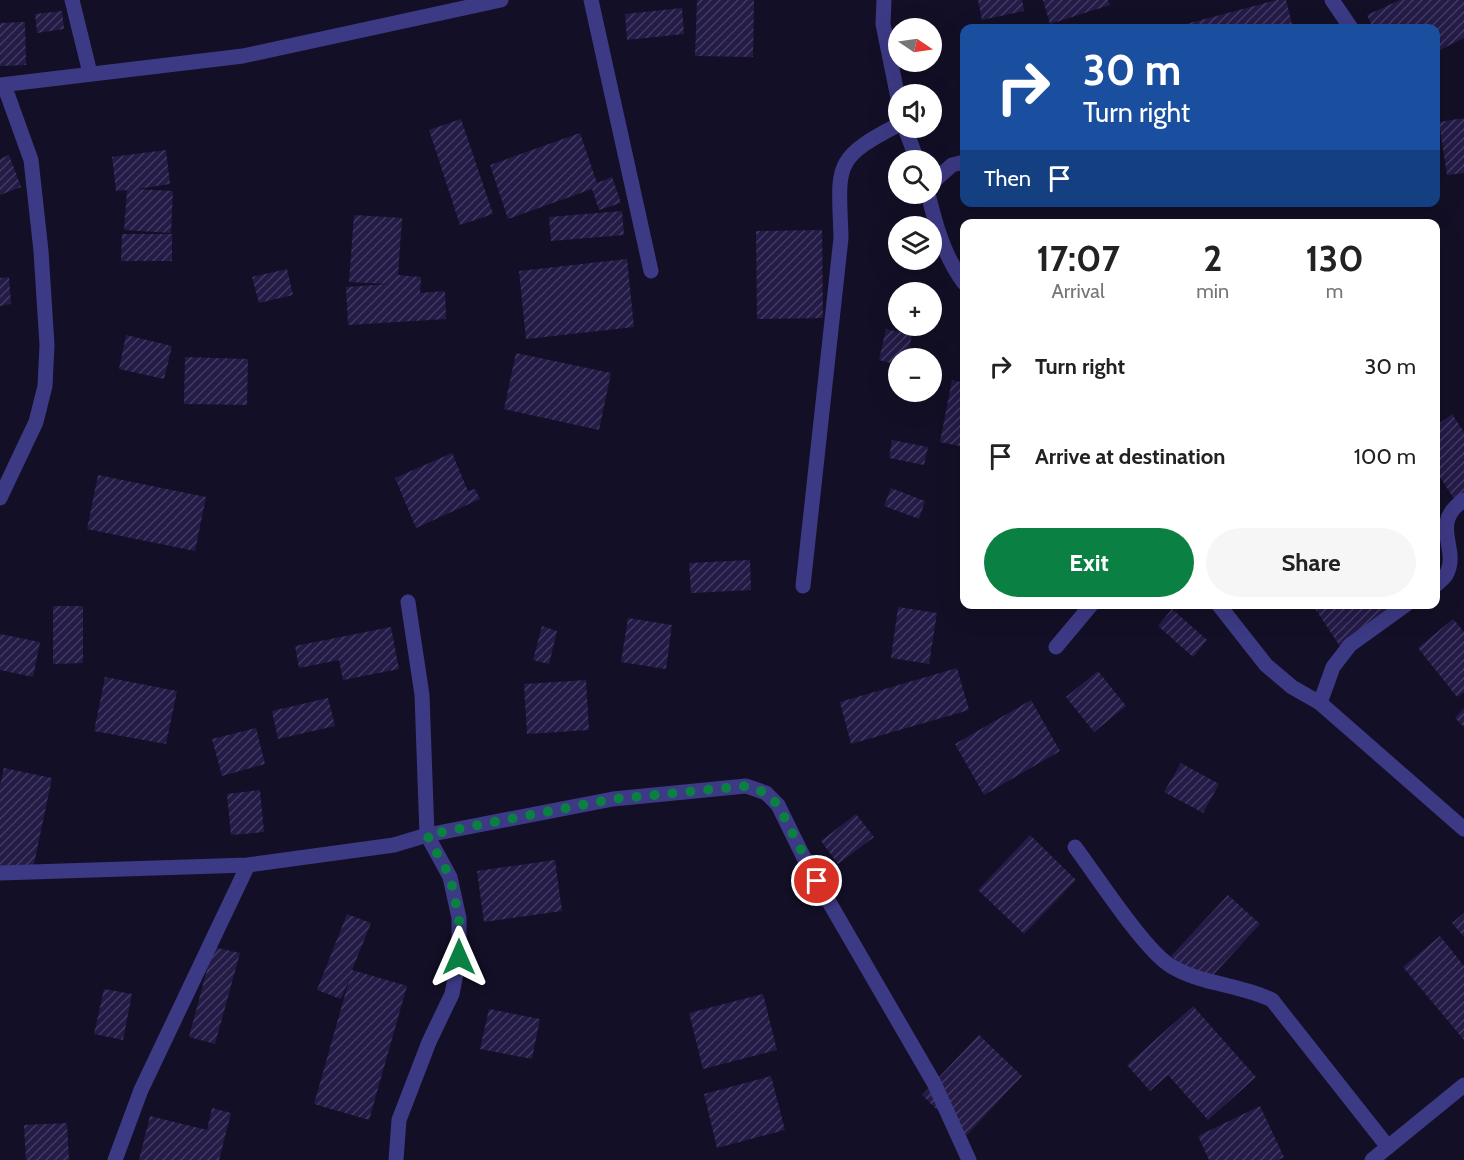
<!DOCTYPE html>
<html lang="en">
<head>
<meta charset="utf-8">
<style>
	body { margin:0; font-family:Cabin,sans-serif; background:#f6f6f6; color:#222; height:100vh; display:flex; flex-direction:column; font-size:22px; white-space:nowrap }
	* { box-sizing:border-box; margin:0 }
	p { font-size:20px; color:#767676 }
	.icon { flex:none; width:33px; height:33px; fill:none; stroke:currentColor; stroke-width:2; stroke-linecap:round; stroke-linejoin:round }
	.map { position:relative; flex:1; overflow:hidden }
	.sheet { position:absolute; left:960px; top:219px; width:480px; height:390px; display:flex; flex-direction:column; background:#fff; border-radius:12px; box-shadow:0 6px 24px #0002 }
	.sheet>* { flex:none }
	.guide { position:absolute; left:960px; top:24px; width:480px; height:183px; border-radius:12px; box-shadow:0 6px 24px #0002; background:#1a4fa0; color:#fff; overflow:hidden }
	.needle { width:39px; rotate:103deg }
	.controls { position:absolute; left:888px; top:18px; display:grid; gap:12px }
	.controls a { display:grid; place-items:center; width:54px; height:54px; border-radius:50%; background:#fff; box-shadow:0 6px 24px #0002; font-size:30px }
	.pin { position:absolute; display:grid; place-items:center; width:51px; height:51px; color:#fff; margin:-26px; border:3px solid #fff; border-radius:50%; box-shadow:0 2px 6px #0007 }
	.me { position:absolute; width:66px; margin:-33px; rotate:0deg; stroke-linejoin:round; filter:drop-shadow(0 0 4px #0008) }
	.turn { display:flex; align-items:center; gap:21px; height:126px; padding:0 24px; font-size:27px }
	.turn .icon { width:78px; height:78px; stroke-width:2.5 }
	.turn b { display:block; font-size:42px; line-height:51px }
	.then { display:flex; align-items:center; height:57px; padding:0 24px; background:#0003; gap:12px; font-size:22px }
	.eta { display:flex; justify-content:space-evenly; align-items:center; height:102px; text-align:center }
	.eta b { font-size:36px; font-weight:700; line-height:42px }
	.cta { display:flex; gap:12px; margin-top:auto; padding:12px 24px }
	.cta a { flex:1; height:69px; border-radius:36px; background:#0b8043; color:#fff; font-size:24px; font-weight:700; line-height:69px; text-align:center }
	.cta a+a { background:#f6f6f6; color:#222 }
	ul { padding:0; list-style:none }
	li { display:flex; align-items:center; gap:18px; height:90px; padding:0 24px }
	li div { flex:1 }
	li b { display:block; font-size:22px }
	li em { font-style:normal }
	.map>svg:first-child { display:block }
</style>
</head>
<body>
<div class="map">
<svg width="1464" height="1160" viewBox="0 0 1464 1160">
	<defs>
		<pattern id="building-hatch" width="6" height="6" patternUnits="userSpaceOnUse" patternTransform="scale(1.5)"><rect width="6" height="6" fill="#241b47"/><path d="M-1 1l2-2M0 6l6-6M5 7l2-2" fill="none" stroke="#433b63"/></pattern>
	</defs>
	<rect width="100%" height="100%" fill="#130f26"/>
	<g fill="url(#building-hatch)">
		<polygon points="697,0 754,0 753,57 695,56"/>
		<polygon points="978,0 1022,0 1024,11 982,20"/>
		<polygon points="1043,0 1108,0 1110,5 1050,24"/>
		<polygon points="1277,0 1286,0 1293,28 1171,28"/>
		<polygon points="1400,0 1464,0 1464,38 1436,52 1436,28 1373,28 1367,15"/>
		<polygon points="682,8 684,34 627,40 625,14"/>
		<polygon points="62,11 64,29 37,33 35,14"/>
		<polygon points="25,22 26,65 0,66 0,23"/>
		<polygon points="1464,118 1464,173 1447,175 1439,122"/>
		<polygon points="461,119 493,214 460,225 429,130"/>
		<polygon points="580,133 597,183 612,177 621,203 599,210 592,189 508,219 490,165"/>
		<polygon points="166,150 170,184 137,189 173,191 171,233 124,230 127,190 116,191 112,157"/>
		<polygon points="9,155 21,187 0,195 0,159"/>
		<polygon points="622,211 624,235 551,241 549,217"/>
		<polygon points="354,215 402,218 398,275 421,277 420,293 445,291 446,319 348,325 346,287 388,284 349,282"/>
		<polygon points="822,230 823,318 757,319 756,231"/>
		<polygon points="122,234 172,234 172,261 121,261"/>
		<polygon points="627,259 634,327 526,339 519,271"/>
		<polygon points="287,269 293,295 259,303 252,277"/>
		<polygon points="9,277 11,304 0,306 0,278"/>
		<polygon points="886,329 912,335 907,358 898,358 898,365 879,360"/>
		<polygon points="126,335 172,346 164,379 119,369"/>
		<polygon points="516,353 611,373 599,430 504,409"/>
		<polygon points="185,357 248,359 247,405 184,404"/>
		<polygon points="952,380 964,383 964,447 940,442"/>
		<polygon points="1452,414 1464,432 1464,505 1460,508 1436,471 1436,426"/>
		<polygon points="892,440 928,447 924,465 889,458"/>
		<polygon points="452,453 468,491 475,489 480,499 416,528 395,478"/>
		<polygon points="98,475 206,497 195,551 87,529"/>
		<polygon points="891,488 925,501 919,519 884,506"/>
		<polygon points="750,560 751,590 691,593 689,563"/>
		<polygon points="1312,604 1411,604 1343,651"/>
		<polygon points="53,606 83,606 83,663 53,664"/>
		<polygon points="898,607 937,613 929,664 891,658"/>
		<polygon points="1172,609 1207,640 1193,657 1158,626"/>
		<polygon points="628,618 672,625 666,669 621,662"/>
		<polygon points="1453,619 1464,632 1464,692 1457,697 1418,648"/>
		<polygon points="542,626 557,631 549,664 533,660"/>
		<polygon points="391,627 399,669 343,680 339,660 299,668 295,646"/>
		<polygon points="0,634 40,642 33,677 0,670"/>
		<polygon points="957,668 969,710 851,744 840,702"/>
		<polygon points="1098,671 1126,706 1094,732 1066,697"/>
		<polygon points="105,677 177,691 166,744 94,731"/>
		<polygon points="586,680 589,730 527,734 524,684"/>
		<polygon points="328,698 335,726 278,739 272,711"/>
		<polygon points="1031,700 1060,751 984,795 955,744"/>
		<polygon points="1464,708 1464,727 1455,718"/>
		<polygon points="256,728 265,764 222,776 212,739"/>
		<polygon points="1181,763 1219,784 1203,813 1164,792"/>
		<polygon points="4,768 52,778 31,878 0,871 0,786"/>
		<polygon points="260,790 264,832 231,835 227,794"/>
		<polygon points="856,814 874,837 838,864 821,841"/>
		<polygon points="1030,835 1076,880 1024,934 978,890"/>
		<polygon points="555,860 562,911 484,922 477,871"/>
		<polygon points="1228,895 1260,924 1203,986 1171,956"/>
		<polygon points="1464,913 1464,937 1452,923"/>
		<polygon points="347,914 371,923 352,970 407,986 369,1120 314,1104 350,977 341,999 317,990"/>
		<polygon points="1440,936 1464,966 1464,1040 1403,967"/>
		<polygon points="213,947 240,953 215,1044 189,1037"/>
		<polygon points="104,989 132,994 123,1040 94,1034"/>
		<polygon points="763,994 777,1050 703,1069 689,1013"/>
		<polygon points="1193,1006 1256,1077 1208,1120 1168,1075 1150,1091 1127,1065"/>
		<polygon points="489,1009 540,1019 532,1059 480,1049"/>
		<polygon points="979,1035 1022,1076 965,1137 922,1095"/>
		<polygon points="771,1076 785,1130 717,1148 704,1094"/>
		<polygon points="1260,1106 1284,1157 1278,1160 1209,1160 1198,1136"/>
		<polygon points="212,1108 231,1113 219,1160 139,1160 150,1116 207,1130"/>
		<polygon points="67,1123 69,1160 26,1160 24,1125"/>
	</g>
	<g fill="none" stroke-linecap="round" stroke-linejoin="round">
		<g stroke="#3d3a85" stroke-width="15">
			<polyline points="72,0 90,73"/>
			<polyline points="591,0 651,271"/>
			<polyline points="884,0 883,24 898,98"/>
			<polyline points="1332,0 1351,28"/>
			<polyline points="0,85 243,56 501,0"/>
			<polyline points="905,128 917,160"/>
			<polyline points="932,183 952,165 964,162"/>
			<path d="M 928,194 C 936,226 944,256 964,283"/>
			<polyline points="0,498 36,422 45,386 47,345 41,251 31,160 4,85"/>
			<path d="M 1436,585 C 1439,582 1444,578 1446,575 C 1461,549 1428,524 1464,500"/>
			<path d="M 803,586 L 841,238 C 839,167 831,159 898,125"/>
			<polyline points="408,602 422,695 427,835 613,799 746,786 766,793 778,805 807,864 934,1083 969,1160"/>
			<polyline points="1218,604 1266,665 1292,687 1320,703 1464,829"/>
			<polyline points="1056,647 1092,604"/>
			<polyline points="1320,703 1333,667 1350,645 1407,604"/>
			<path d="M 1075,847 C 1096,875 1145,951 1171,966 C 1202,985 1240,984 1272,1000 L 1388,1147"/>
			<polyline points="0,873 248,865 394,845 427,835 450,877 459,918 459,958 452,994 429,1042 399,1120 396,1160"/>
			<polyline points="115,1160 141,1090 248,865"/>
			<polyline points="1372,1160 1464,1085"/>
		</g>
	</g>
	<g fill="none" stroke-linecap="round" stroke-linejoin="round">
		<polyline stroke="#0b8043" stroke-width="10" stroke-dasharray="0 18" points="459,957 459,918 450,877 427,835 613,799 746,786 766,793 778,805 817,881"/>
	</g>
</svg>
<div class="controls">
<a><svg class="needle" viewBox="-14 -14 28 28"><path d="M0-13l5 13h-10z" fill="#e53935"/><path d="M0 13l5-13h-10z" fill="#767676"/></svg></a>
<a><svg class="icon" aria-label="sound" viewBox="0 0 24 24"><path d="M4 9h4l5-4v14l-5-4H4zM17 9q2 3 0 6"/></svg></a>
<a><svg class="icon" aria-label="search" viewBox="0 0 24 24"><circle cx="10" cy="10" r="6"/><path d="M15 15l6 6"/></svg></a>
<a><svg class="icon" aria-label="layers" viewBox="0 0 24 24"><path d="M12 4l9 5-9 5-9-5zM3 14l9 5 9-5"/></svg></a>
<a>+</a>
<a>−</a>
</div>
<div class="pin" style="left:817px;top:881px;background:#d93025"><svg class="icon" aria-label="arrive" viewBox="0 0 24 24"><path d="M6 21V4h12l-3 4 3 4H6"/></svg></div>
<svg class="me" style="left:459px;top:957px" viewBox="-20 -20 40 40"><path d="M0-17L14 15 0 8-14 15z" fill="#0b8043" stroke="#fff" stroke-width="4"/></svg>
<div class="guide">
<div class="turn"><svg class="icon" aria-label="right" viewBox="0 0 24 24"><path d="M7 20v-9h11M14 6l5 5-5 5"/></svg><div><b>30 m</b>Turn right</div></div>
<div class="then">Then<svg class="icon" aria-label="arrive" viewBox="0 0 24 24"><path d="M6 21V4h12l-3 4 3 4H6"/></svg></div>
</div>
<section class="sheet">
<div class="eta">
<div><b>17:07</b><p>Arrival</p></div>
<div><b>2</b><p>min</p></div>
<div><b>130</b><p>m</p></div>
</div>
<ul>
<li><svg class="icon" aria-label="right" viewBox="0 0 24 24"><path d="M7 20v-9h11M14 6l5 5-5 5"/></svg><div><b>Turn right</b></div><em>30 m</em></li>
<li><svg class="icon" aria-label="arrive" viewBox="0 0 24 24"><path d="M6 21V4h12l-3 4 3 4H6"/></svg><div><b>Arrive at destination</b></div><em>100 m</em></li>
</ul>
<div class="cta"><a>Exit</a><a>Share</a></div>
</section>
</div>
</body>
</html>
